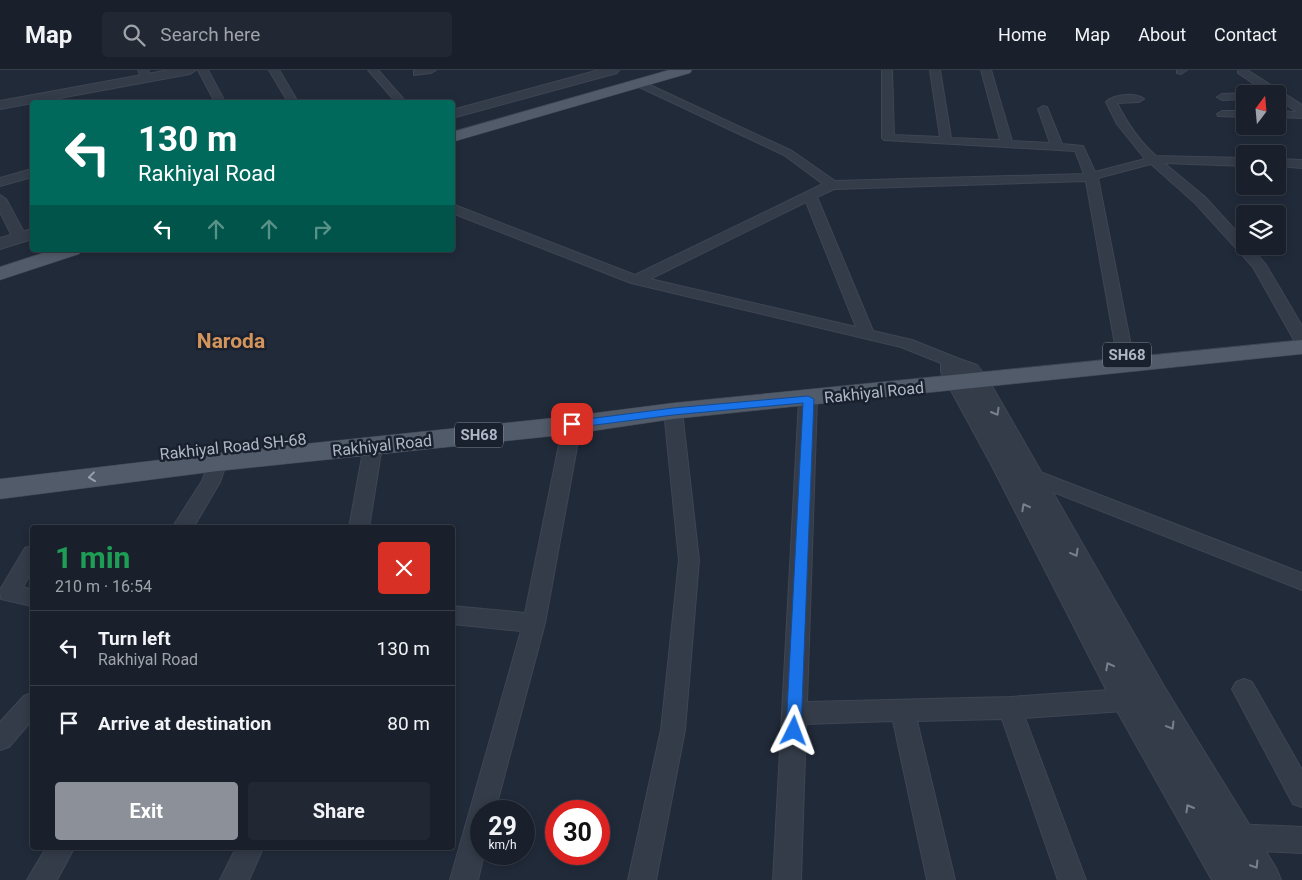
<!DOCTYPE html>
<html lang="en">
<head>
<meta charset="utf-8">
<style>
	body { margin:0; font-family:Roboto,sans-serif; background:#222833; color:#f1f3f6; height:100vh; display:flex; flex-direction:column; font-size:19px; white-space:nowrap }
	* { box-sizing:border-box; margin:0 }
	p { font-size:16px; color:#9fa3a9 }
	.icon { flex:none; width:28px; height:28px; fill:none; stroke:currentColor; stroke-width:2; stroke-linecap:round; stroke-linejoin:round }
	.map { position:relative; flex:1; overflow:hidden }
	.details { position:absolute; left:30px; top:455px; width:425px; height:325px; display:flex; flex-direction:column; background:#19202b; border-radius:5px; box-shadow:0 2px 8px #0003,0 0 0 1px #373e47 }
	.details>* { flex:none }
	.top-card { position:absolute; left:30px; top:30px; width:425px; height:152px; border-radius:5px; box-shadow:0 2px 8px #0003,0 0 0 1px #373e47; background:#00695c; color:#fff; overflow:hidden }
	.needle { width:32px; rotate:16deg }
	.buttons { position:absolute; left:1236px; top:15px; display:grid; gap:10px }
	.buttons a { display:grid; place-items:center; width:50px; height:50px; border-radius:5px; background:#19202b; box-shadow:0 2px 8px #0003,0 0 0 1px #373e47; font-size:25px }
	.speed { position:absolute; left:470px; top:730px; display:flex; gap:10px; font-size:25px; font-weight:700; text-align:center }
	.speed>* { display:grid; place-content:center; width:65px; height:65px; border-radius:50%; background:#19202b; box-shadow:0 2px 8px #0003,0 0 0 1px #373e47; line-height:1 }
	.speed small { font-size:12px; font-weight:400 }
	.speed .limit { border:8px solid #d22; background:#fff; color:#111 }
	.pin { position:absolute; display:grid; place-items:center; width:42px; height:42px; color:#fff; margin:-21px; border-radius:10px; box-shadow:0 2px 8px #0006 }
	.me { position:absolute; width:55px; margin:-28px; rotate:3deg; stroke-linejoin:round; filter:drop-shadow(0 0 4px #0008) }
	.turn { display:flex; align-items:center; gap:18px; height:105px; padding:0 25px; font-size:22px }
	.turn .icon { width:65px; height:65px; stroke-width:2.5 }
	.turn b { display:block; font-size:35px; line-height:42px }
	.lanes { display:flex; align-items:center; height:48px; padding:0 25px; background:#0003; justify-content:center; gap:25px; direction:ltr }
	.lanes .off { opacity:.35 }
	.round { display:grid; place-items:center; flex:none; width:52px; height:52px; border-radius:5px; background:#222833 }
	.overview { display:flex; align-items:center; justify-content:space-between; height:85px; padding:0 25px }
	h1 { font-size:30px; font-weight:700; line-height:38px; color:#1e9e55 }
	.action { display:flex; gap:10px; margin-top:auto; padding:10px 25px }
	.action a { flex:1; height:58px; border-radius:5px; background:#8c9099; color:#fff; font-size:20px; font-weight:700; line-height:58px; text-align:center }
	.action a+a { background:#222833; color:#f1f3f6 }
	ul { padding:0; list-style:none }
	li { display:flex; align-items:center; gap:15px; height:75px; padding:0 25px; border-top:1px solid #373e47 }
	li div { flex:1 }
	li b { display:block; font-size:19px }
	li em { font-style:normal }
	header { display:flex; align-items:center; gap:30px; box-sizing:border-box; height:70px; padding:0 25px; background:#19202b; border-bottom:1px solid #373e47 }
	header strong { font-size:24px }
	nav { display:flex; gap:28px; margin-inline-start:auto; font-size:18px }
	.search { width:350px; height:45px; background:#222833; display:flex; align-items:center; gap:12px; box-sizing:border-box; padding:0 18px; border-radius:5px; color:#9fa3a9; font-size:19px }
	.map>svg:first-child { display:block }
</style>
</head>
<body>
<header>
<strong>Map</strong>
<div class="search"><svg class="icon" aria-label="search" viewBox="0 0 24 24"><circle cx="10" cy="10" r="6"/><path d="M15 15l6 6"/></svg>Search here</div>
<nav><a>Home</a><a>Map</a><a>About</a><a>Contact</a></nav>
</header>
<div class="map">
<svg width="1302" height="810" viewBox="0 0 1302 810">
	<rect width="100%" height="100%" fill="#212a39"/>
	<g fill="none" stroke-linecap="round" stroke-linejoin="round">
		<defs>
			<g id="minor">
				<polygon points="138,0 148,0 151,8 150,10 142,10"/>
				<polygon points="198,0 208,0 225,32 215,32"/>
				<polygon points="269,0 279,0 298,32 288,32"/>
				<polygon points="368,0 378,0 406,32 396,32"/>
				<polygon points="418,0 436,0 431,3 414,5 414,1"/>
				<path d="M 882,0 L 892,0 L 894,65 L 940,67 L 930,0 L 940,0 L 951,68 L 1000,70 L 981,0 L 991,0 L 1012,71 L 1050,73 L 1038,39 L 1043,36 L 1047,37 L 1062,74 L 1083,76 L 1095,102 L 1145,89 L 1117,54 L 1106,32 C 1113,24 1136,22 1144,29 L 1139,32 L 1117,33 C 1127,53 1139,71 1156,86 L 1245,88 L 1245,96 L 1164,93 L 1205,127 L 1245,171 L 1245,176 L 1250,176 L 1266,195 L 1302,256 L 1302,275 L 1296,273 L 1294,270 L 1253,197 L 1195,133 L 1151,94 L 1098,108 L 1133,286 L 1131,289 L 1119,289 L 1117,286 L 1086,111 L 834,119 L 817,127 L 873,261 L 912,270 L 957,288 L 959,292 L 957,296 L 951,297 L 901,277 L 631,213 L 452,143 L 452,134 L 635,205 L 823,114 L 784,85 L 635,15 L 634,13 L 639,10 L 792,81 L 835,111 L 1084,104 L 1075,81 L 884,70 L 882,68 ZM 806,132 L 856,257 L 650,209 Z"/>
				<polygon points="1177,0 1187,0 1181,4 1177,3"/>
				<polygon points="1238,0 1247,0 1302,35 1302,48 1278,47 1278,41 1297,42 1278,29 1278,24 1269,24 1238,3"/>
				<polygon points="1245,23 1249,24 1245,24 1245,29 1222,30 1217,27 1222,24"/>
				<polygon points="1222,41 1245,41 1245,47 1218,46 1217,44"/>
				<polygon points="1278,89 1302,90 1302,98 1278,96"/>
				<polygon points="32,99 32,107 0,116 0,108"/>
				<polygon points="0,125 6,129 27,168 25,171 15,171 13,168 0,142"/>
				<polygon points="808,323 814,325 817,329 807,632 1010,627 1138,618 1146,622 1150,629 1146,636 1138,640 1025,648 1086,810 1058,810 1002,649 917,651 955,810 927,810 893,651 806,654 801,810 773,810 799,329 802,325"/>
				<polygon points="673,335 679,337 682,341 699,490 685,660 656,810 628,810 661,660 679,490 664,341 667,337"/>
				<polygon points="572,349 578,351 581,355 545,553 495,741 481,741 481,784 484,784 478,810 450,810 521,561 452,554 452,536 525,543 563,355 566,351"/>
				<polygon points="373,370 379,372 382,376 369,458 349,458 364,376 367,372"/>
				<polygon points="218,386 225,387 227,392 220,412 193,458 172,458 202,411 211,387"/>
				<polygon points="1022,395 1302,503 1302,520 1015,407 1013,402 1015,397"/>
				<polygon points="32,476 32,501 23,517 32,520 32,536 1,529 0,520 25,478"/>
				<polygon points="1244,609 1252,612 1302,700 1302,737 1293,734 1232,619 1236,612"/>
				<polygon points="32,623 32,650 9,677 0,680 0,652 24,626"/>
				<polygon points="1233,754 1302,757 1302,783 1233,780 1224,776 1220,767 1224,758"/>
				<polygon points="46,778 74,778 57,810 27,810"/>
				<polygon points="236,778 263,778 249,810 220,810"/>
			</g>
			<g id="tertiary">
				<polygon points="169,0 196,0 190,4 0,39 0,31"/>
				<polygon points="599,0 619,0 617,3 452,48 452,40"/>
				<polygon points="32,159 32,169 0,179 0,168"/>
				<path d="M 951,286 L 977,295 L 989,311 L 1165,618 L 1276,798 L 1281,810 L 1212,810 L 1116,639 L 992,396 L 941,302 L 941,292 L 944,288 ZM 964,307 L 968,313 L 993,357 Z"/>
			</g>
			<g id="primary">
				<polygon points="669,0 692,0 690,3 452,72 452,62"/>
				<polygon points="52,180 82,180 79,184 0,210 0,197"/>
				<polygon points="1302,270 1302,284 673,349 572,364 218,401 0,429 0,409 218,383 572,346 673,333"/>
			</g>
		</defs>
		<use href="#minor" stroke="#3e4553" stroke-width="2"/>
		<use href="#tertiary" stroke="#3e4553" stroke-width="2"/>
		<use href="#primary" stroke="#3e4553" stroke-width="1"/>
		<use href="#minor" fill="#343c49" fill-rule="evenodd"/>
		<use href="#tertiary" fill="#343c49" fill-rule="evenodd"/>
		<use href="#primary" fill="#525b69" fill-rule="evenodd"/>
	</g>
	<defs><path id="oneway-chevron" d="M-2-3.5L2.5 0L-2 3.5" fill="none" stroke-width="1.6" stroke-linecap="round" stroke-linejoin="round" transform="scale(1.25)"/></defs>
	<g stroke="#78808e">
		<use href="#oneway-chevron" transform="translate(996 342) rotate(60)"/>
		<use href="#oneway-chevron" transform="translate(1025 437) rotate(-118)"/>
		<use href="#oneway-chevron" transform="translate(1075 483) rotate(61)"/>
		<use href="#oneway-chevron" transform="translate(1109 596) rotate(-118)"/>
		<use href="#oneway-chevron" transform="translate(1171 656) rotate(59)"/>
		<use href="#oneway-chevron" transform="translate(1189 738) rotate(-120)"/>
		<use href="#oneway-chevron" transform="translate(1255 795) rotate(58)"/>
	</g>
	<use stroke="#98a0af" href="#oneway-chevron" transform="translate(92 407) rotate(173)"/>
	<polygon fill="#1a73e8" stroke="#114b97" points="808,326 814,329 801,661 799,666 794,668 788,666 786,661 803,333 673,345 572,358 566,354 572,351 673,338"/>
	<g text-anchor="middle" stroke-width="5" stroke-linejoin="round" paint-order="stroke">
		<g fill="#1a212e" stroke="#828a98" stroke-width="1">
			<rect x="1103" y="272.5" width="48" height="25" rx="4"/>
			<rect x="455" y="352.5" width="48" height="25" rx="4"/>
		</g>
		<g font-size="15" font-weight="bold" fill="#afb7c6">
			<text x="1127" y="290">SH68</text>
			<text x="479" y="370">SH68</text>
		</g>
		<g font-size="16" fill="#afb7c6" stroke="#1a212e">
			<text transform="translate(874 322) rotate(-6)" y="6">Rakhiyal Road</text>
			<text transform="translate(382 375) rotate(-6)" y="6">Rakhiyal Road</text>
			<text transform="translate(233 376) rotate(-6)" y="6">Rakhiyal Road SH-68</text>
		</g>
		<g font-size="21" font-weight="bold" fill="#d4955c" stroke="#1a212e">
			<text x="231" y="278">Naroda</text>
		</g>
	</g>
</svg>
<div class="buttons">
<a><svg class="needle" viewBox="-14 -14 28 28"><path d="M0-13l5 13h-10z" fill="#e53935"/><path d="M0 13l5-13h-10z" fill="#9fa3a9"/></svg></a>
<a><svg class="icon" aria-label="search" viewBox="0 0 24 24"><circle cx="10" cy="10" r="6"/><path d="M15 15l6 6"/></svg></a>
<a><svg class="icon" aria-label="layers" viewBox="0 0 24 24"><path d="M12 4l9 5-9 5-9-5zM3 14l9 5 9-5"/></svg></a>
</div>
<div class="speed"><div>29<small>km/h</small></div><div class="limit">30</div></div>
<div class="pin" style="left:572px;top:354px;background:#d93025"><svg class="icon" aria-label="arrive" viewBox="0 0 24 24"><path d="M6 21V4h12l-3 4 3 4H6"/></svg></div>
<svg class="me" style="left:794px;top:661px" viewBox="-20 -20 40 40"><path d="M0-17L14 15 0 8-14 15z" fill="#1a73e8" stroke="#fff" stroke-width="4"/></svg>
<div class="top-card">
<div class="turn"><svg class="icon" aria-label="left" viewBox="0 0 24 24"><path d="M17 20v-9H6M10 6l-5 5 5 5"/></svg><div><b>130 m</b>Rakhiyal Road</div></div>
<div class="lanes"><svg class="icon" aria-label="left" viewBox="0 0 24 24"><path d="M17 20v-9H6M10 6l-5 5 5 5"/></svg><svg class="icon off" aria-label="ahead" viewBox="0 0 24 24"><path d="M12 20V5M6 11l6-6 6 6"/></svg><svg class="icon off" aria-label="ahead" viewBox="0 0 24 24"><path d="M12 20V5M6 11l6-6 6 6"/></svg><svg class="icon off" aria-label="right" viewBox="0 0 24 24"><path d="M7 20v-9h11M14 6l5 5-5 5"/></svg></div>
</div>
<section class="details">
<div class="overview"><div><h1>1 min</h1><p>210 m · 16:54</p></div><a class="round" style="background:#d93025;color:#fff"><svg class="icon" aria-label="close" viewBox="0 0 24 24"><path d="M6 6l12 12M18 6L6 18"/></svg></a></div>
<ul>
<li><svg class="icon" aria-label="left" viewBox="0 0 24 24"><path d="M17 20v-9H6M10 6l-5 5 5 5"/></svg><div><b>Turn left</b><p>Rakhiyal Road</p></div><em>130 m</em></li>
<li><svg class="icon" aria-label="arrive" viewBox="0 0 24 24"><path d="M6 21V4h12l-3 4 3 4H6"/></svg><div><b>Arrive at destination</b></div><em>80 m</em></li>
</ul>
<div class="action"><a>Exit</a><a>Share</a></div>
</section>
</div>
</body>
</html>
